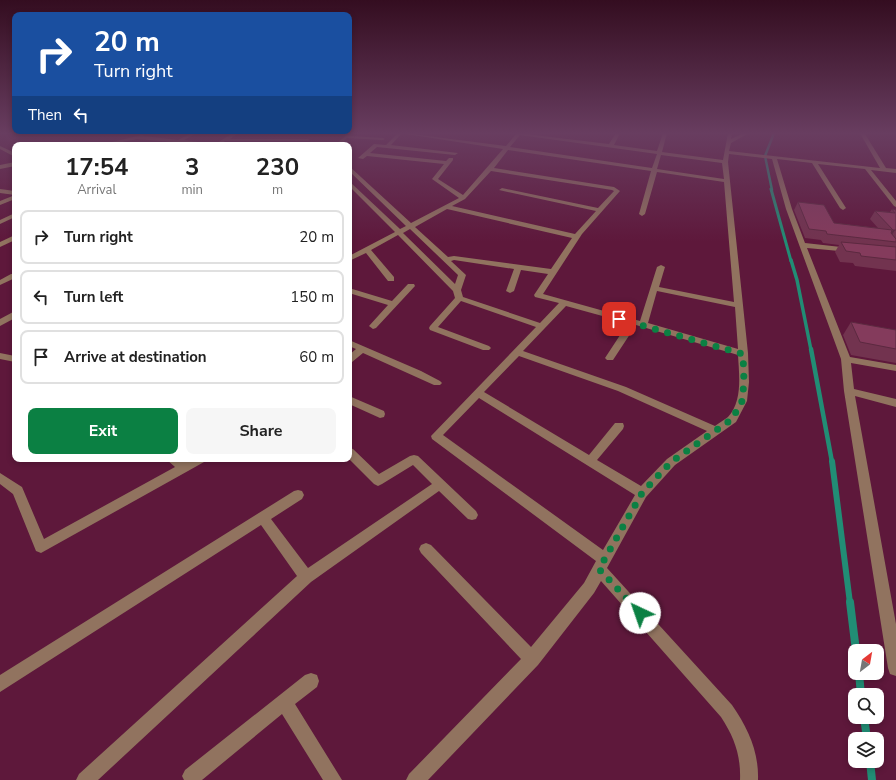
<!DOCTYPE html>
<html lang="en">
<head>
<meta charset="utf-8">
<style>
	body { margin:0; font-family:"Nunito Sans",sans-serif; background:#f6f6f6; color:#222; height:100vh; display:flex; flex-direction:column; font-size:15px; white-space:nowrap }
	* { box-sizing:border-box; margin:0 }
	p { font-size:13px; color:#767676 }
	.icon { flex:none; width:22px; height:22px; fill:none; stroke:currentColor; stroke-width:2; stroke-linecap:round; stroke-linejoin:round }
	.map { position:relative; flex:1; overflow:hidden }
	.panel { position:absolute; left:12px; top:142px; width:340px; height:320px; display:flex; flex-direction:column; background:#fff; border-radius:8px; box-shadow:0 2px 6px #0003 }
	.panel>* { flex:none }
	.guide { position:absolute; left:12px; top:12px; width:340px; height:122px; border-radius:8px; box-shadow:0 2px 6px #0003; background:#1a4fa0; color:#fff; overflow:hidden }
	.needle { width:26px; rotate:31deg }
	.controls { position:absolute; left:848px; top:644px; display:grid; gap:8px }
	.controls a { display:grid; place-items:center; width:36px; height:36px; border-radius:8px; background:#fff; box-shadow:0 2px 6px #0003; font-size:20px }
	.pin { position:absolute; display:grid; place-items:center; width:34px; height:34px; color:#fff; margin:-17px; border-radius:8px; box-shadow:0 2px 6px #0006 }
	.me { position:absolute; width:44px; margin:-22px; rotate:318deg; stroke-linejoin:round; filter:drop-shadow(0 0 3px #0008) }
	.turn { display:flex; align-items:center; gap:14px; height:84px; padding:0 16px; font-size:18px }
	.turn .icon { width:52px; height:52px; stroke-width:2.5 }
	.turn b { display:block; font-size:28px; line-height:34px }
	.then { display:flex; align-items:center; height:38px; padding:0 16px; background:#0003; gap:8px; font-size:15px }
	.eta { display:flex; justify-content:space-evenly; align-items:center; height:68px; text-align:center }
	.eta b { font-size:24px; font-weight:700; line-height:28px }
	.cta { display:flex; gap:8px; margin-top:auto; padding:8px 16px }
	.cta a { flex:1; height:46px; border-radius:8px; background:#0b8043; color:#fff; font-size:16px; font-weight:700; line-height:46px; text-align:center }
	.cta a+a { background:#f6f6f6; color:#222 }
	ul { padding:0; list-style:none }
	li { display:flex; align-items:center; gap:12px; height:54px; margin:0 8px 6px; padding:0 8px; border:2px solid #e0e0e0; border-radius:8px }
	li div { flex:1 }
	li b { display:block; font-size:15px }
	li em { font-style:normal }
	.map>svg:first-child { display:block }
</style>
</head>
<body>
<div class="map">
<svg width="896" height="780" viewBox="0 0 896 780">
	<rect width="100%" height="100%" fill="#5e183b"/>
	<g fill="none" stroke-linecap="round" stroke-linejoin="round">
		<polyline stroke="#218d75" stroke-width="2.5" points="772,190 765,156 774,133"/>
		<polyline stroke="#218d75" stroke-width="3" points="771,189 791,261"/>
		<polyline stroke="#218d75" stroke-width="3.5" points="791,260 797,280 811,350"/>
		<polyline stroke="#218d75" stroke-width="4.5" points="811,349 832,462"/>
		<polyline stroke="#218d75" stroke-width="6" points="832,461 850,603"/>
		<g stroke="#218d75" stroke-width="8">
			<polyline points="850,602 856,651"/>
			<polyline points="859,673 861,695"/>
			<polyline points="864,717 867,739"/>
			<polyline points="870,761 872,780"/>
		</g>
		<g fill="#91735f" fill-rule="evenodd">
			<polygon points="192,133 197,133 184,140 198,142 198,144 137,139 108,145 99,145 142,135 144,136 178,140"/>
			<polygon points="233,133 238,133 230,139 308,139 310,140 308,141 225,141 219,145 214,145"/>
			<polygon points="349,133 353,133 350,136 383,138 385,139 383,140 347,138 340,145 335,145"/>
			<path d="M 398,133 L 402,133 L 391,145 L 458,153 L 455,155 L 377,147 L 370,153 L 446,161 L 449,158 L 453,158 L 453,160 L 438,179 L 463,195 L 503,149 L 406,134 L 404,133 L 506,146 L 517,133 L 609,144 L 616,133 L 620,133 L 614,145 L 657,151 L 663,133 L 667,133 L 662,152 L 723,160 L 728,133 L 732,133 L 731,139 L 744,133 L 749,133 L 731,143 L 729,151 L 880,168 L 861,135 L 857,133 L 865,134 L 886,168 L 896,169 L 896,173 L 871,170 L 896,201 L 896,207 L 894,206 L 865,169 L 818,164 L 846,208 L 843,210 L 840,208 L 812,163 L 777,159 L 792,209 L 805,243 L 850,248 L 854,250 L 850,252 L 807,248 L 850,357 L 896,365 L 896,371 L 851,363 L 854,389 L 896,399 L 896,407 L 855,396 L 896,624 L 896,676 L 890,674 L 888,668 L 844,391 L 841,359 L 786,209 L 772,159 L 729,154 L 728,162 L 748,353 L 749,382 L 747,401 L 736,422 L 675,465 L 646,497 L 607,568 L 732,705 C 748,728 759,752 758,780 L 740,780 C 741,755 734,737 721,717 L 601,581 L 594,593 L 538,665 L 428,780 L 406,780 L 409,774 L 521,659 L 421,553 L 419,549 L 421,545 L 426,543 L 431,545 L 531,647 L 584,583 L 596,561 L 432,439 L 431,436 L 536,327 L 461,301 L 438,327 L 489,346 L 491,348 L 489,350 L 483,350 L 430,330 L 429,328 L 430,326 L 455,298 L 453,291 L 398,235 L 371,250 L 394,277 L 394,281 L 388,281 L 366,253 L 349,261 L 349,256 L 395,232 L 349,186 L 349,181 L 400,229 L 406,226 L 349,171 L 349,166 L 411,223 L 459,198 L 432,179 L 444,164 L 367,156 L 363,159 L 358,158 L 374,144 L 386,145 ZM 520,135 L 657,154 L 652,168 L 510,147 ZM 508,150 L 651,171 L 639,214 L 642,216 L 645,214 L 657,172 L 724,182 L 734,302 L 659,287 L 665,267 L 661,265 L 657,267 L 640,321 L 543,294 L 582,234 L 620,191 L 614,187 L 494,168 ZM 661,155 L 722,163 L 724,179 L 657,169 ZM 491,171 L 612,190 L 614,191 L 598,208 L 502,188 L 499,190 L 596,211 L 575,234 L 452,206 L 465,199 ZM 447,209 L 572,238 L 551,269 L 454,256 L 448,257 L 415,227 ZM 410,229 L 458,275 L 455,284 L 403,233 ZM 454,260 L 514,269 L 506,291 L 510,293 L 514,291 L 521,270 L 548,274 L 534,295 L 535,297 L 559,303 L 540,323 L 463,297 L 461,290 L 466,275 L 451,261 ZM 657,291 L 735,307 L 738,349 L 648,323 ZM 566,306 L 628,323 L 605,358 L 607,360 L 613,360 L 636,325 L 738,355 C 739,374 743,401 728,417 C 724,420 719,423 715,426 L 626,387 L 523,351 ZM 519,356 L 618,391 L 707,431 L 667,459 L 641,486 L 597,460 L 623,429 L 624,426 L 623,423 L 615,423 L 589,455 L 484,392 ZM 479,398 L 635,495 L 603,550 L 443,435 Z"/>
			<polygon points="0,146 15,153 15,157 0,149"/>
			<polygon points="15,162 15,166 0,169 0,165"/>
			<polygon points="0,189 15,191 15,195 0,193"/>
			<polygon points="15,195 15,199 0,205 0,201"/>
			<polygon points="15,213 15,217 0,224 0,220"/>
			<polygon points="15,235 15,240 0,247 0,242"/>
			<polygon points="11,274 15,274 15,278 0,285 0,280"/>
			<polygon points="408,284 414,284 415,286 376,328 373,329 369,326 388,305 349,293 349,288 392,301"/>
			<polygon points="15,311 15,318 0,326 0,319"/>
			<polygon points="349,340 421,371 440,381 442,383 440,385 434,385 363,353 352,362 349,363 349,355 356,349 349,346"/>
			<polygon points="0,353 15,356 15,362 0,359"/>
			<polygon points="349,396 384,411 385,414 384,417 380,418 349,404"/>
			<polygon points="349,448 353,449 379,474 410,456 414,455 418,456 476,511 478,515 476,519 472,520 468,519 439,491 311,582 98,780 76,780 79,774 297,576 261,525 0,692 0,675 294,491 298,490 302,491 304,495 302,499 271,519 308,568 432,484 413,465 382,484 378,486 374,484 349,459"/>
			<polygon points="166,459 180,459 185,462 190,459 206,459 204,462 188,471 41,553 36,551 13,494 0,484 0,473 22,487 44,539 175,467"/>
			<polygon points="311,673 317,675 319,681 317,687 295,704 342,780 323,780 282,714 202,780 184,780 182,776 185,770 305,675"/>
		</g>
	</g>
	<g fill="#72334f">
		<polygon points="798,202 834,223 878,228 870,219 875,211 890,212 892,209 896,210 896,271 855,266 853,263 840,262 835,252 839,245 823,243 821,240 805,238 794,210"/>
		<polygon points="851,322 896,330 896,363 851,355 843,335"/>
	</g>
	<polygon fill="#5c2940" points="893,230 895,230 890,238 887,238"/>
	<g fill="#843b5c" stroke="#5c2940">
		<polygon points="798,202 824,205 834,223 892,230 891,233 896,239 896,242 827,234 826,231 809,229"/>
		<polygon points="892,209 896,210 896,230 893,230 875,211 895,213"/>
		<polygon points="841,242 896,247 896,260 861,256 860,253 846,251"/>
		<polygon points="851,322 896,330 896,349 860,342"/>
	</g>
	<linearGradient id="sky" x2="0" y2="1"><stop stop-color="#340d20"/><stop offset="0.55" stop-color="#683d60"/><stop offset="1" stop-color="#683d60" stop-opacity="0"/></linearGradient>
	<rect width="896" height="242" fill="url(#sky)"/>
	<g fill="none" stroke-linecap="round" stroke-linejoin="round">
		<polyline stroke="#0b8043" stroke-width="7" stroke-dasharray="0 12.6" points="619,319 743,354 744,382 742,401 732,419 671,462 642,493 599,569 640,613"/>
	</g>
</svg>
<div class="controls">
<a><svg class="needle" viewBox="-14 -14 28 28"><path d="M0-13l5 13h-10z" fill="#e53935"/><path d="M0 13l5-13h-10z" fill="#767676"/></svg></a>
<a><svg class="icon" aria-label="search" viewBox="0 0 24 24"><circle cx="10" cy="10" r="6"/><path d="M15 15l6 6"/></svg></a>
<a><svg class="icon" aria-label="layers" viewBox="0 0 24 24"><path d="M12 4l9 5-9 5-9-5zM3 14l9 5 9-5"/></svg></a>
</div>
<div class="pin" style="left:619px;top:319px;background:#d93025"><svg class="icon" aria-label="arrive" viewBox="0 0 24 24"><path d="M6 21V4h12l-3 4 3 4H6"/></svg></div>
<svg class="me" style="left:640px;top:613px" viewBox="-20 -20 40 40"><circle r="19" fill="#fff"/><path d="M0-13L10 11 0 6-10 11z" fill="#0b8043"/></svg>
<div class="guide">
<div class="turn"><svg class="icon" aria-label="right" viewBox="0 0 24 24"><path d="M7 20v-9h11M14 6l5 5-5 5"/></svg><div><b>20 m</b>Turn right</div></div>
<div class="then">Then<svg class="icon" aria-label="left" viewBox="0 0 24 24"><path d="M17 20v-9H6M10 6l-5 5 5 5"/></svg></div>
</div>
<section class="panel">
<div class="eta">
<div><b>17:54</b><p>Arrival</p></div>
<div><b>3</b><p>min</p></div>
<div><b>230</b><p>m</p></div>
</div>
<ul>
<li><svg class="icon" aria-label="right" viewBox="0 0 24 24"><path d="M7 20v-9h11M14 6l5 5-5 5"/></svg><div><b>Turn right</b></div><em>20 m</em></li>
<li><svg class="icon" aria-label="left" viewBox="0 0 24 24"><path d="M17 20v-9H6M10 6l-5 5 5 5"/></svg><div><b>Turn left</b></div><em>150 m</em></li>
<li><svg class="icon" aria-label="arrive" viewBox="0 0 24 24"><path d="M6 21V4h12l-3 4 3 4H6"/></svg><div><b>Arrive at destination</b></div><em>60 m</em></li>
</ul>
<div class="cta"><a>Exit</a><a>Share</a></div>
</section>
</div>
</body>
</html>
